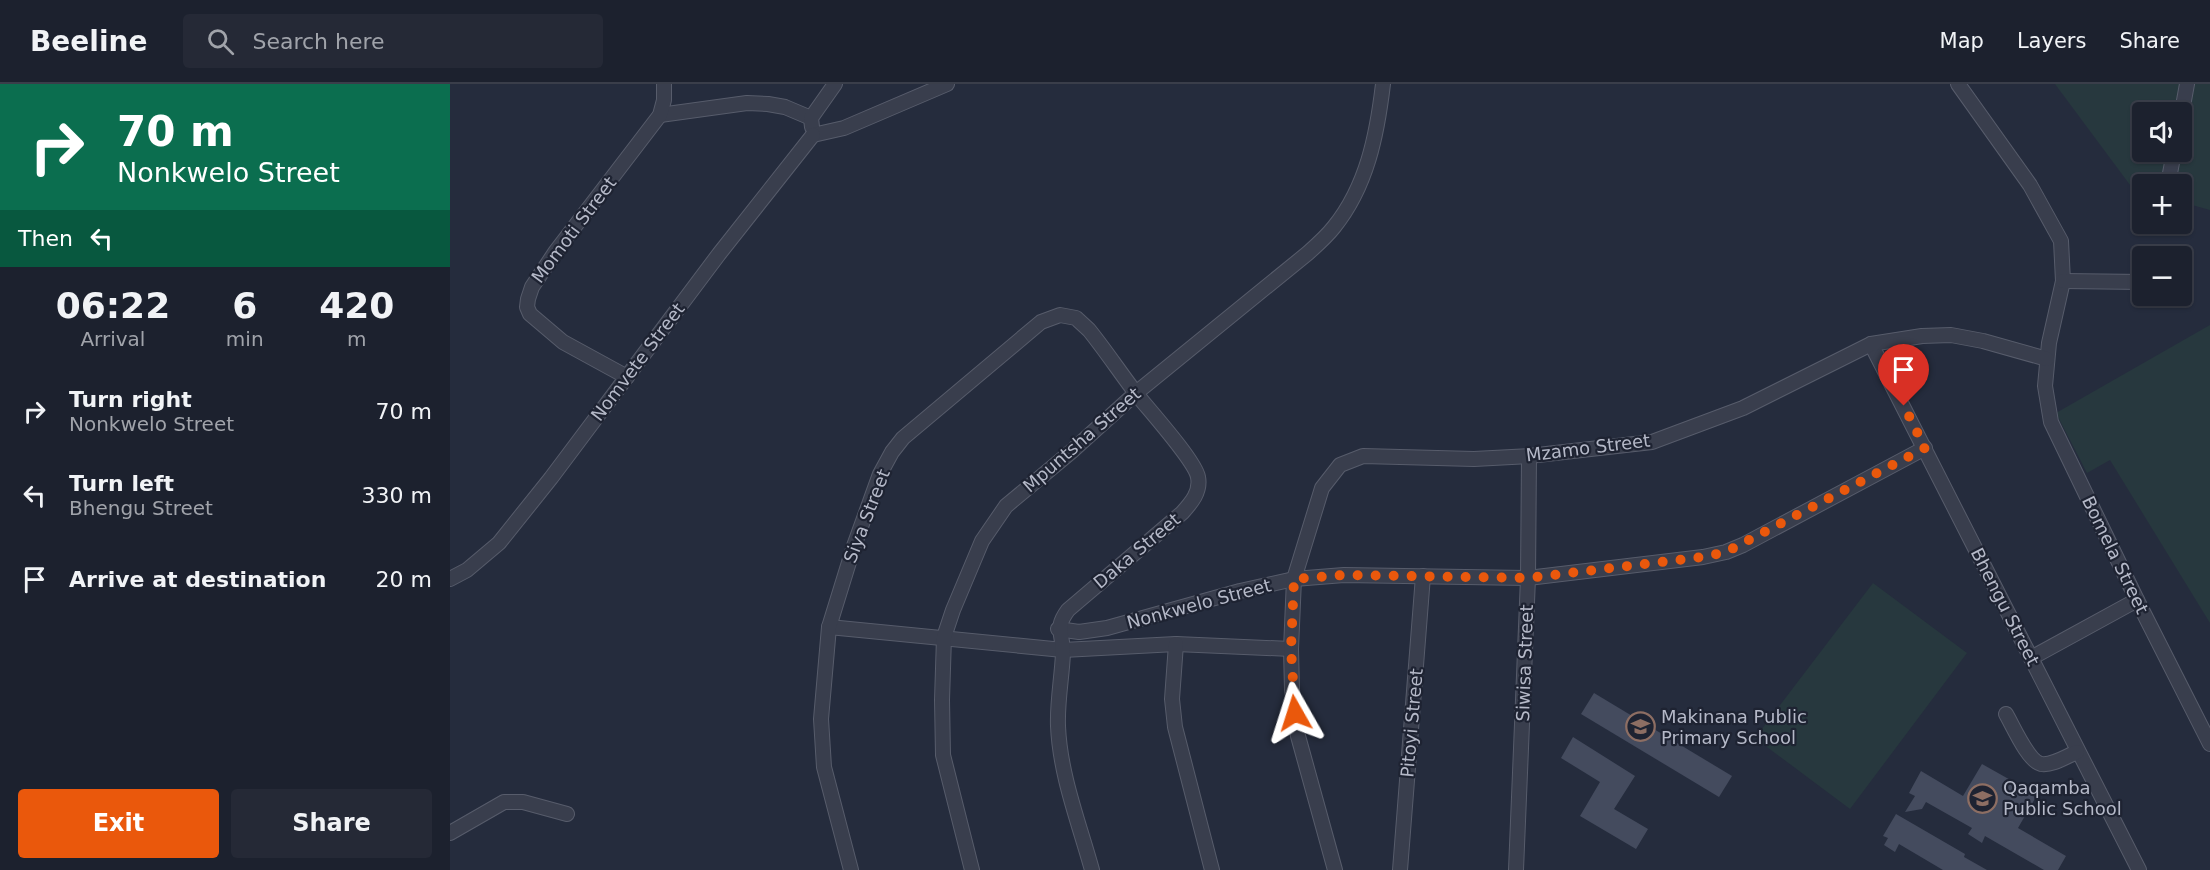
<!DOCTYPE html>
<html lang="en">
<head>
<meta charset="utf-8">
<style>
	body { margin:0; font-family:"DejaVu Sans",sans-serif; background:#252936; color:#f1f3f6; height:100vh; display:flex; flex-direction:column; font-size:22px; white-space:nowrap }
	* { box-sizing:border-box; margin:0 }
	p { font-size:20px; color:#a0a3aa }
	.icon { flex:none; width:33px; height:33px; fill:none; stroke:currentColor; stroke-width:2; stroke-linecap:round; stroke-linejoin:round }
	.map { position:relative; flex:1; overflow:hidden }
	.drawer { display:flex; flex-direction:column; background:#1c212e; width:450px }
	.drawer>* { flex:none }
	.banner { background:#0b6e4f; color:#fff; overflow:hidden }
	.buttons { position:absolute; left:1682px; top:18px; display:grid; gap:12px }
	.buttons a { display:grid; place-items:center; width:60px; height:60px; border-radius:6px; background:#1c212e; box-shadow:0 2px 4px #0004,0 0 0 2px #3a3e4a; font-size:30px }
	.pin { position:absolute; display:grid; place-items:center; width:51px; height:51px; color:#fff; margin:-62px -26px; border-radius:50% 50% 50% 0; rotate:-45deg; box-shadow:0 0 6px #0007 }
	.pin .icon { rotate:45deg }
	.me { position:absolute; width:66px; margin:-33px; rotate:354deg; stroke-linejoin:round; filter:drop-shadow(0 0 4px #0008) }
	.turn { display:flex; align-items:center; gap:21px; height:126px; padding:0 18px; font-size:27px }
	.turn .icon { width:78px; height:78px; stroke-width:2.5 }
	.turn b { display:block; font-size:42px; line-height:51px }
	.then { display:flex; align-items:center; height:57px; padding:0 18px; background:#0003; gap:12px; font-size:22px }
	.eta { display:flex; justify-content:space-evenly; align-items:center; height:102px; text-align:center }
	.eta b { font-size:36px; font-weight:700; line-height:42px }
	.action { display:flex; gap:12px; margin-top:auto; padding:12px 18px }
	.action a { flex:1; height:69px; border-radius:6px; background:#ea580c; color:#fff; font-size:24px; font-weight:700; line-height:69px; text-align:center }
	.action a+a { background:#252936; color:#f1f3f6 }
	ul { padding:0; list-style:none }
	li { display:flex; align-items:center; gap:18px; height:84px; padding:0 18px }
	li div { flex:1 }
	li b { display:block; font-size:22px }
	li em { font-style:normal }
	header { display:flex; align-items:center; gap:36px; box-sizing:border-box; height:84px; padding:0 30px; background:#1c212e; border-bottom:2px solid #3a3e4a }
	header strong { font-size:28px }
	nav { display:flex; gap:33px; margin-inline-start:auto; font-size:21px }
	.search { width:420px; height:54px; background:#252936; display:flex; align-items:center; gap:15px; box-sizing:border-box; padding:0 21px; border-radius:6px; color:#a0a3aa; font-size:22px }
	main { display:flex; flex:1; min-height:0 }
	.map>svg:first-child { display:block }
</style>
</head>
<body>
<header>
<strong>Beeline</strong>
<div class="search"><svg class="icon" aria-label="search" viewBox="0 0 24 24"><circle cx="10" cy="10" r="6"/><path d="M15 15l6 6"/></svg>Search here</div>
<nav><a>Map</a><a>Layers</a><a>Share</a></nav>
</header>
<main>
<section class="drawer">
<div class="banner">
<div class="turn"><svg class="icon" aria-label="right" viewBox="0 0 24 24"><path d="M7 20v-9h11M14 6l5 5-5 5"/></svg><div><b>70 m</b>Nonkwelo Street</div></div>
<div class="then">Then<svg class="icon" aria-label="left" viewBox="0 0 24 24"><path d="M17 20v-9H6M10 6l-5 5 5 5"/></svg></div>
</div>
<div class="eta">
<div><b>06:22</b><p>Arrival</p></div>
<div><b>6</b><p>min</p></div>
<div><b>420</b><p>m</p></div>
</div>
<ul>
<li><svg class="icon" aria-label="right" viewBox="0 0 24 24"><path d="M7 20v-9h11M14 6l5 5-5 5"/></svg><div><b>Turn right</b><p>Nonkwelo Street</p></div><em>70 m</em></li>
<li><svg class="icon" aria-label="left" viewBox="0 0 24 24"><path d="M17 20v-9H6M10 6l-5 5 5 5"/></svg><div><b>Turn left</b><p>Bhengu Street</p></div><em>330 m</em></li>
<li><svg class="icon" aria-label="arrive" viewBox="0 0 24 24"><path d="M6 21V4h12l-3 4 3 4H6"/></svg><div><b>Arrive at destination</b></div><em>20 m</em></li>
</ul>
<div class="action"><a>Exit</a><a>Share</a></div>
</section>
<div class="map">
<svg width="1760" height="786" viewBox="0 0 1760 786">
	<rect width="100%" height="100%" fill="#252c3d"/>
	<g fill="#27383e" fill-rule="evenodd">
		<path d="M 1605,0 L 1760,0 L 1760,126 L 1731,118 L 1731,100 L 1692,100 L 1692,108 L 1683,105 ZM 1692,28 L 1731,28 L 1731,68 L 1692,68 Z"/>
		<polygon points="1760,241 1760,539 1660,376 1637,389 1606,329"/>
		<polygon points="1423,499 1517,569 1400,725 1305,654"/>
	</g>
	<g fill="#444b5e">
		<polygon points="1144,609 1282,692 1269,713 1131,630"/>
		<polygon points="1123,653 1185,692 1164,725 1198,745 1186,765 1130,732 1150,698 1111,674"/>
		<polygon points="1532,680 1587,711 1568,744 1616,772 1608,786 1594,786 1535,752 1532,759 1518,750 1522,744 1476,718 1472,725 1455,728 1465,712 1459,709 1471,687 1513,712"/>
		<polygon points="1446,730 1515,770 1514,773 1537,786 1493,786 1449,760 1445,768 1434,761 1438,754 1433,752"/>
	</g>
	<g fill="none" stroke-linecap="round" stroke-linejoin="round">
		<defs>
			<g id="minor">
				<polyline points="1508,0 1580,101 1611,157 1613,197 1599,259 1595,302 1601,338 1687,516 1760,660"/>
				<polyline points="210,31 297,19 318,20 335,23 361,34"/>
				<polyline points="1731,33 1737,0"/>
				<polyline points="362,43 361,34 385,0"/>
				<polyline points="363,51 394,44 497,0"/>
				<polyline points="1718,100 1724,68"/>
				<polyline points="1613,197 1692,198"/>
				<polyline points="1421,260 1689,786"/>
				<polyline points="177,293 113,258 80,230 77,223 78,215 82,203 106,167 210,31 214,16 214,0"/>
				<polyline points="0,495 17,486 49,459 101,394 269,170 363,51"/>
				<polyline points="379,543 613,566 726,560 841,565"/>
				<polyline points="608,545 629,548 657,544 790,507 844,495 894,491 1078,494 1253,473 1276,468 1293,461 1475,364"/>
				<polyline points="726,560 722,615 725,643 762,786"/>
				<polyline points="1581,574 1687,516"/>
				<path d="M 1556,630 C 1563,642 1578,677 1591,680 C 1602,682 1617,672 1627,668"/>
				<polyline points="0,749 54,718 73,718 117,730"/>
				<path d="M 401,786 L 374,683 L 371,635 L 379,543 L 404,462 L 430,390 L 442,368 L 453,354 L 591,238 L 610,231 L 626,234 L 639,246 C 656,267 671,290 688,312 C 701,328 745,377 748,393 C 751,408 741,419 732,429 L 618,526 C 604,545 613,548 613,569 C 612,593 607,618 608,642 C 610,691 629,739 642,786"/>
				<path d="M 522,786 L 493,671 L 492,616 L 494,553 L 503,526 L 532,457 L 556,422 L 622,367 L 686,309 L 858,169 C 867,161 877,152 884,143 C 917,102 927,51 933,0"/>
				<polyline points="885,786 848,652 842,606 841,565 844,495 872,404 890,381 913,372 1024,375 1079,372 1202,358 1293,324 1421,260 1472,252 1501,251 1533,257 1597,275"/>
				<polyline points="950,786 973,492"/>
				<polyline points="1066,786 1078,494 1079,372"/>
			</g>
		</defs>
		<use href="#minor" stroke="#575c6b" stroke-width="16"/>
		<use href="#minor" stroke="#393e4d" stroke-width="14"/>
	</g>
	<g fill="none" stroke-linecap="round" stroke-linejoin="round">
		<polyline stroke="#ea580c" stroke-width="10" stroke-dasharray="0 18" points="845,629 841,565 844,495 894,491 1078,494 1253,473 1276,468 1475,364 1454,322"/>
	</g>
	<defs>
		<symbol id="school-ring" viewBox="-11 -11 22 22"><circle r="9.5" fill="#1e2332" stroke="#8d6e63" stroke-width="1.5"/><path d="M0-5L7-2L0 1L-7-2ZM-4 1L0 2.5L4 1V4Q0 6-4 4Z" fill="#8d6e63"/></symbol>
	</defs>
	<g fill-rule="evenodd">
		<use href="#school-ring" x="1174" y="626" width="33" height="33"/>
		<use href="#school-ring" x="1516" y="698" width="33" height="33"/>
	</g>
	<g text-anchor="middle" stroke-width="4.5" stroke-linejoin="round" paint-order="stroke">
		<g font-size="18" fill="#b5b9c8" stroke="#1e2332">
			<text transform="translate(124 146) rotate(-53)" y="6">Momoti Street</text>
			<text transform="translate(188 278) rotate(-53)" y="6">Nomvete Street</text>
			<text transform="translate(632 356) rotate(-41)" y="6">Mpuntsha Street</text>
			<text transform="translate(1138 364) rotate(-7)" y="6">Mzamo Street</text>
			<text transform="translate(417 432) rotate(-69)" y="6">Siya Street</text>
			<text transform="translate(687 467) rotate(-40)" y="6">Daka Street</text>
			<text transform="translate(1665 471) rotate(64)" y="6">Bomela Street</text>
			<text transform="translate(749 520) rotate(-15)" y="6">Nonkwelo Street</text>
			<text transform="translate(1555 523) rotate(63)" y="6">Bhengu Street</text>
			<text transform="translate(1075 579) rotate(-88)" y="6">Siwisa Street</text>
			<text transform="translate(962 639) rotate(-85)" y="6">Pitoyi Street</text>
		</g>
		<g font-size="18" fill="#b5b9c8" stroke="#1e2332" text-anchor="start">
			<text x="1211" y="639">Makinana Public<tspan x="1211" dy="21">Primary School</tspan></text>
			<text x="1553" y="710">Qaqamba<tspan x="1553" dy="21">Public School</tspan></text>
		</g>
	</g>
</svg>
<div class="buttons">
<a><svg class="icon" aria-label="sound" viewBox="0 0 24 24"><path d="M4 9h4l5-4v14l-5-4H4zM17 9q2 3 0 6"/></svg></a>
<a>+</a>
<a>−</a>
</div>
<div class="pin" style="left:1454px;top:322px;background:#d93025"><svg class="icon" aria-label="arrive" viewBox="0 0 24 24"><path d="M6 21V4h12l-3 4 3 4H6"/></svg></div>
<svg class="me" style="left:845px;top:629px" viewBox="-20 -20 40 40"><path d="M0-17L14 15 0 8-14 15z" fill="#ea580c" stroke="#fff" stroke-width="4"/></svg>
</div>
</main>
</body>
</html>
